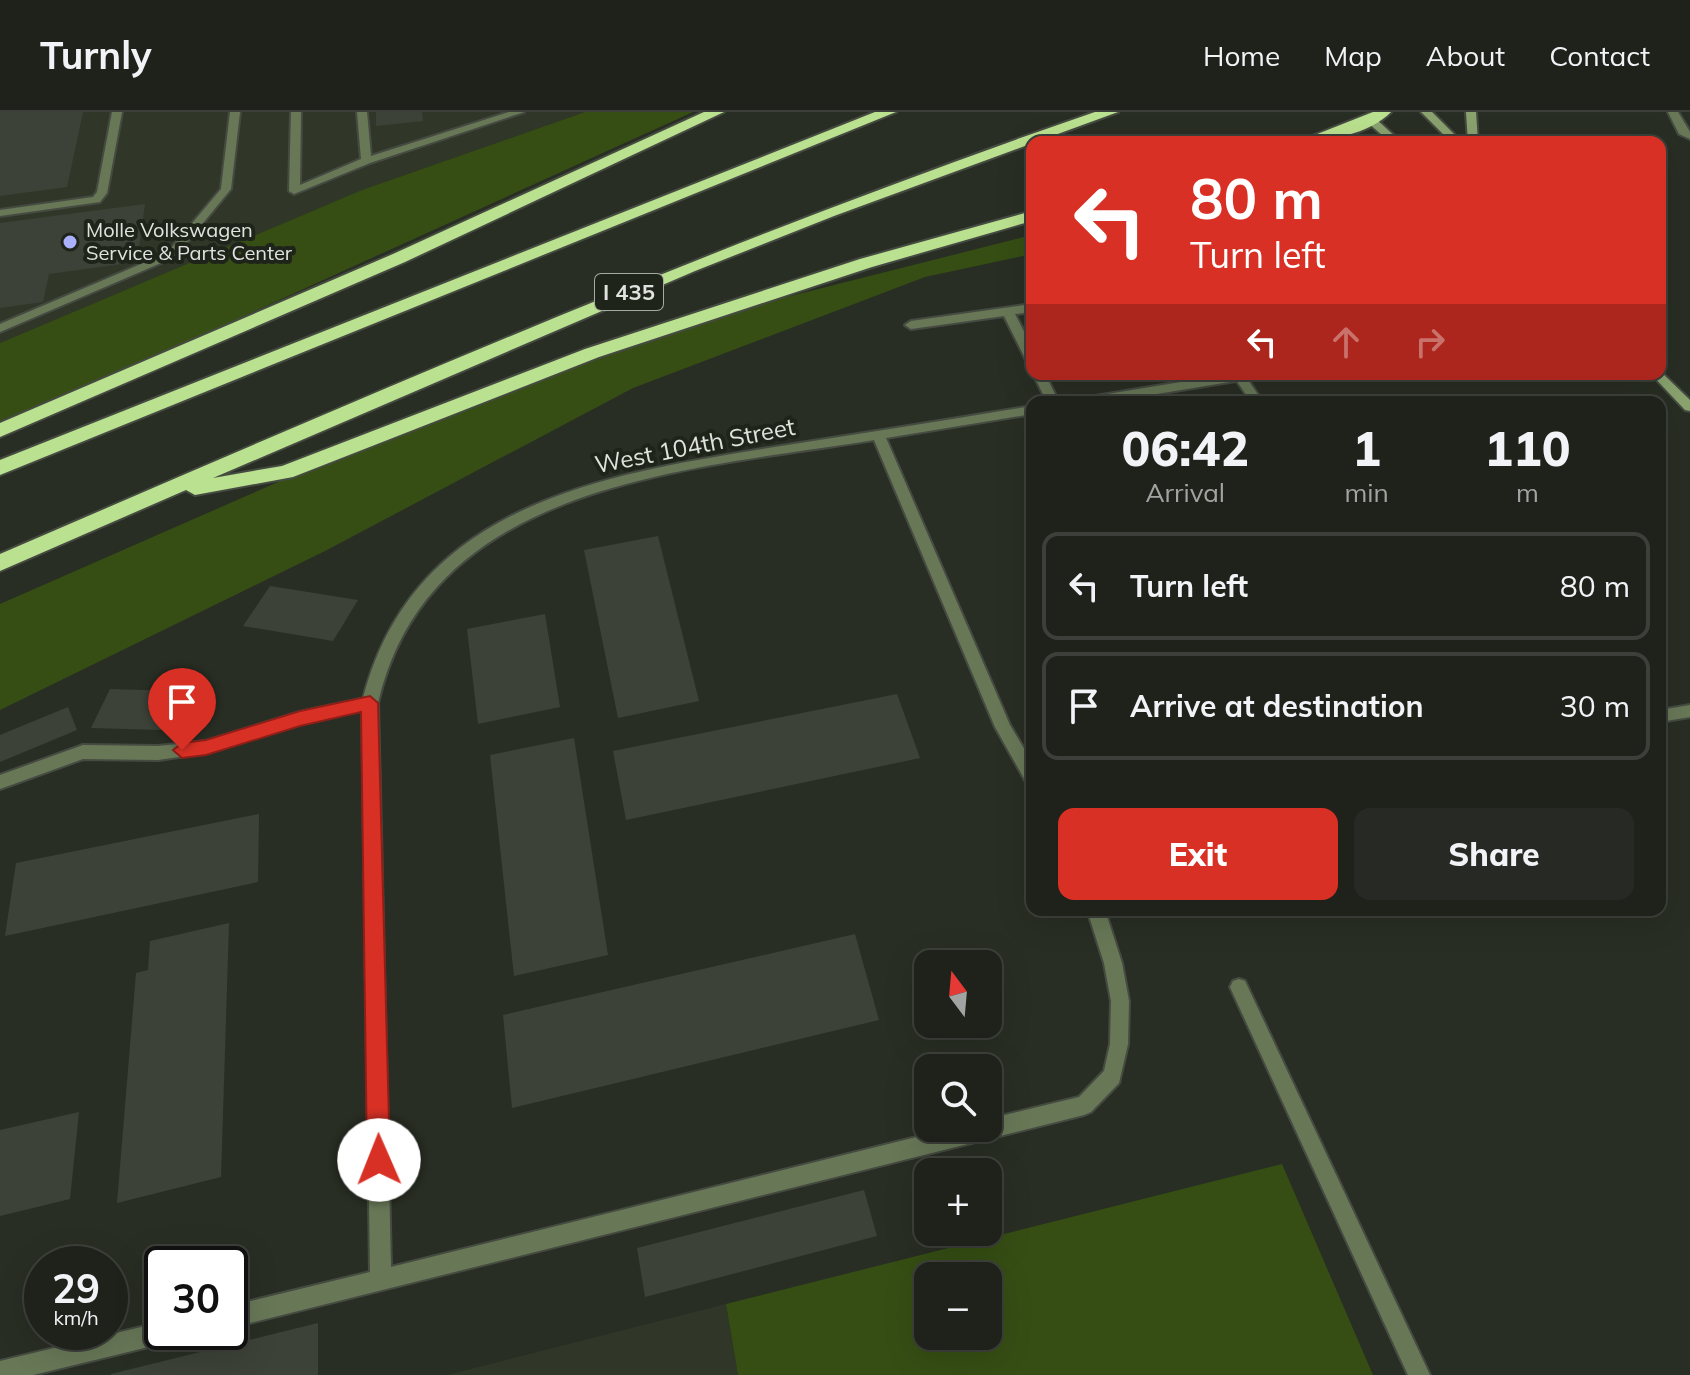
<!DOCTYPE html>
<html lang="en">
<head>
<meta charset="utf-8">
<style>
	body { margin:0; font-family:Mulish,sans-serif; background:#272a24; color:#f1f3f6; height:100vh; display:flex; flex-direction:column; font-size:30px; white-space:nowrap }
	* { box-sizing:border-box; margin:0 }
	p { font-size:26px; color:#a1a4a3 }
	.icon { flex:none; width:44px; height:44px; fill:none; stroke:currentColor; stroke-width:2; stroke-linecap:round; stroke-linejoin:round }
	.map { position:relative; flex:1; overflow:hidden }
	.sheet { position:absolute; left:1026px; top:284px; width:640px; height:520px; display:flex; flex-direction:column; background:#1f221b; border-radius:16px; box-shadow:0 8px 32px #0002,0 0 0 2px #3c3f3a }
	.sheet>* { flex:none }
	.banner { position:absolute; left:1026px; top:24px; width:640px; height:244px; border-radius:16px; box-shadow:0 8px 32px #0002,0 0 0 2px #3c3f3a; background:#d93025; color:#fff; overflow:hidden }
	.needle { width:52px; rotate:344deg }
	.tools { position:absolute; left:914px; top:838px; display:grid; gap:16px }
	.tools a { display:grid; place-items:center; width:88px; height:88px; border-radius:16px; background:#1f221b; box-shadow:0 8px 32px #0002,0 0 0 2px #3c3f3a; font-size:40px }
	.speed { position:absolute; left:24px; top:1134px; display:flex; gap:16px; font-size:40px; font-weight:700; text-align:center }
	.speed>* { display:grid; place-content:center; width:104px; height:104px; border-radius:50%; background:#1f221b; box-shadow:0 8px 32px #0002,0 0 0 2px #3c3f3a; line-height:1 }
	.speed small { font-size:20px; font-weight:400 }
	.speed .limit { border:4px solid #111; border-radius:12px; background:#fff; color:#111 }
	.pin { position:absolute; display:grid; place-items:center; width:68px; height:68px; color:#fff; margin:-82px -34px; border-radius:50% 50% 50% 0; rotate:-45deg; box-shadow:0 0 8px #0007 }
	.pin .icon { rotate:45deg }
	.me { position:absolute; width:88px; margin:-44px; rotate:359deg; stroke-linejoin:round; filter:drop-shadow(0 0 6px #0008) }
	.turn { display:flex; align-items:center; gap:28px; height:168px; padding:0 32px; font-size:36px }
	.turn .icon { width:104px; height:104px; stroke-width:2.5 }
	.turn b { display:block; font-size:56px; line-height:68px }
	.lanes { display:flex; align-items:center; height:76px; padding:0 32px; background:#0003; justify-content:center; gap:40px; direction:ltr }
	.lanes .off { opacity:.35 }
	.eta { display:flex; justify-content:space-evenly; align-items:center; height:136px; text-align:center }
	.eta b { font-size:48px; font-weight:800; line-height:56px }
	.cta { display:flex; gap:16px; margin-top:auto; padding:16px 32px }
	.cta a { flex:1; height:92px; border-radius:16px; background:#d93025; color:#fff; font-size:32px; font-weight:800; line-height:92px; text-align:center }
	.cta a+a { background:#272a24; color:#f1f3f6 }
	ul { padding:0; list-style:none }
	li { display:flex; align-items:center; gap:24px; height:108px; margin:0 16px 12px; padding:0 16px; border:4px solid #3c3f3a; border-radius:16px }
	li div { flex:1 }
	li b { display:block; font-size:30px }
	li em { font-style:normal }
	header { display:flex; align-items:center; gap:48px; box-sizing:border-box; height:112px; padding:0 40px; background:#1f221b; border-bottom:2px solid #3c3f3a }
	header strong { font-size:38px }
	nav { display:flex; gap:44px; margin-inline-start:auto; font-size:28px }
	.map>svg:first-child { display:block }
</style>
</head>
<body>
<header>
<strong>Turnly</strong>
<nav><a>Home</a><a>Map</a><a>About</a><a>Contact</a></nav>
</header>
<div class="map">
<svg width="1690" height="1263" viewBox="0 0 1690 1263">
	<rect width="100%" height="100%" fill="#292e24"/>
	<g fill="#303728">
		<polygon points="0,0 585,0 362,78 0,231"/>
		<polygon points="726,1192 738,1263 447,1263"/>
	</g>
	<g fill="#364e14" fill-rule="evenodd">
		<polygon points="585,0 693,0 154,245 0,309 0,231 362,78"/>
		<polygon points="1032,123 1032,142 925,165 633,276 325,439 0,598 0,492 465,288 759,192"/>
		<path d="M 1282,1052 L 1373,1263 L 738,1263 L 726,1192 ZM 928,1164 L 988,1164 L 988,1224 L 928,1224 Z"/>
	</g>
	<g fill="#3d4238">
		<polygon points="0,0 83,0 67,75 0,84"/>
		<polygon points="376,0 422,0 423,9 376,14"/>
		<polygon points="145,92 137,150 49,162 43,190 0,196 0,111"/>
		<polygon points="658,424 699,589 618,606 584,438"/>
		<polygon points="270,474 358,488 333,529 243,514"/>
		<polygon points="545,502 560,595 478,612 467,517"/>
		<polygon points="110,577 212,580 196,619 91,616"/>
		<polygon points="897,582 920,646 626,708 613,639"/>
		<polygon points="68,595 77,618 0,650 0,623"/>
		<polygon points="574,626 608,843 514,864 490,643"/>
		<polygon points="259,702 258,770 5,824 16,751"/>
		<polygon points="229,811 221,1065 117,1091 136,861 148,858 150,829"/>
		<polygon points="855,822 879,908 512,996 503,903"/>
		<polygon points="79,1000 70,1087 0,1104 0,1018"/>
		<polygon points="864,1078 877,1124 645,1185 637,1136"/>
		<polygon points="318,1211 318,1263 111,1263 111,1262"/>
	</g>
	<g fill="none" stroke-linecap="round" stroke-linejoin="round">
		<defs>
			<g id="lane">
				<polygon points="112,0 122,0 107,81 100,90 0,104 0,98 93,85 97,80"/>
				<polygon points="230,0 240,0 231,77 175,145 0,220 0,212 167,141 221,77"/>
				<polygon points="291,0 301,0 300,73 361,47 357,0 367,0 371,44 509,0 524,0 370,51 294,82 289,79"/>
				<polygon points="1032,192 1032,200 1015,202 1032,235 1032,252 1026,248 1004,204 911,217 905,213 911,209"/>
				<polygon points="1033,262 1045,262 1059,290 1047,290"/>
				<polygon points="1236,262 1244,262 1263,290 1251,290 1234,265"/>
				<polygon points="370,585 376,587 378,591 376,595 300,612 206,641 158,648 83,647 0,677 0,663 83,633 158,634 206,629 300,600"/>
				<polygon points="1690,593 1690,605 1660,610 1660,598"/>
				<polygon points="1239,867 1245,869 1430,1263 1408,1263 1230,875 1233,869"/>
			</g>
			<g id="street">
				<polygon points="1668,0 1678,0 1690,20 1690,27 1679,22"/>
				<polygon points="1230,262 1260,262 1254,266 1108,290 1077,290 1083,286"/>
				<path d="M 1032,294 L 1032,302 L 886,326 L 1010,613 L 1032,650 L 1032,672 L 1026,670 L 995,615 L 874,328 C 691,358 429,369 378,591 L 391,1155 L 953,1016 L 988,1016 L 988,1007 L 1079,985 L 1104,959 L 1110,932 L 1111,889 L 1104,851 L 1087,798 L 1105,798 L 1122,851 L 1129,889 L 1128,932 L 1119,971 L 1091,1000 L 1084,1003 L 230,1216 L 230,1194 L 370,1160 L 362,591 C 411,389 608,362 781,334 C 865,321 948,308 1032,294 Z"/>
				<polygon points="162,1210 162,1220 176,1220 173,1228 165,1231 33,1263 0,1263 0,1249"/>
			</g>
			<g id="secondary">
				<polygon points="1421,0 1432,0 1462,30 1451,30"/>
				<polygon points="1466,0 1476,0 1478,30 1468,30"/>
				<polygon points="1367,6 1375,6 1401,30 1390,30 1367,10"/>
				<polygon points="1660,259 1690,288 1690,299 1685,298 1651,262 1660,262"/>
			</g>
			<g id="highway">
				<polygon points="704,0 724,0 405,150 0,325 0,311 393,142"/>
				<polygon points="875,0 896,0 0,363 0,348"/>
				<path d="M 1095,0 L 1118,0 L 834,104 L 695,159 L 213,366 L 282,354 L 585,237 L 860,147 L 1032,99 L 1032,109 L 872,155 L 599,245 L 293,365 L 195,383 L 186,378 L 0,459 L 0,442 C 362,286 722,128 1095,0 Z"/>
				<path d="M 1373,0 L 1391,0 C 1370,22 1326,30 1297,30 Z"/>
			</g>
		</defs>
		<use href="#lane" stroke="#464b42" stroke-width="4"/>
		<use href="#street" stroke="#464b42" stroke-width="4"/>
		<use href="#secondary" stroke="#464b42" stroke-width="4"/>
		<use href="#highway" stroke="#464b42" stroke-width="4"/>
		<use href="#lane" fill="#687857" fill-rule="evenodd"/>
		<use href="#street" fill="#687857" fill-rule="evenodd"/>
		<use href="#secondary" fill="#89a26e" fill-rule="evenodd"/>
		<use href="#highway" fill="#bae18f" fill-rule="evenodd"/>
	</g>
	<polygon fill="#d93025" stroke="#8d1f18" stroke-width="2" points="370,584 378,591 390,1048 387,1056 379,1059 371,1056 367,1048 361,600 300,614 206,643 182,646 173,638 182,631 206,628 300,599"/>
	<circle fill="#a9b0fc" stroke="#1f241b" stroke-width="3" cx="70" cy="130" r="8"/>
	<g text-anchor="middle" stroke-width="8" stroke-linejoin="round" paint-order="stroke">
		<g font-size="20" fill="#e0e3dd" stroke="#1f241b" text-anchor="start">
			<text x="86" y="125">Molle Volkswagen<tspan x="86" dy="23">Service &amp; Parts Center</tspan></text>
		</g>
		<rect fill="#1f241b" stroke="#a6aaa3" stroke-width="2" x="595" y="162" width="68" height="36" rx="6"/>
		<g font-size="22" font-weight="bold" fill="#e0e3dd">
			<text x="629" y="188">I 435</text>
		</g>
		<g font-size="24" fill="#e0e3dd" stroke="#1f241b">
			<text transform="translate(695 334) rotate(-11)" y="8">West 104th Street</text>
		</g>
	</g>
</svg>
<div class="tools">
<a><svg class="needle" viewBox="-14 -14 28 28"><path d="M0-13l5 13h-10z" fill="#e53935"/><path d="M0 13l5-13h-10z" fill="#a1a4a3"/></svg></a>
<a><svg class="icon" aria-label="search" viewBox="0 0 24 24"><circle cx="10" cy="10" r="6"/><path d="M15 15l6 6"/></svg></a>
<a>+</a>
<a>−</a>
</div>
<div class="speed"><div>29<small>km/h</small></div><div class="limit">30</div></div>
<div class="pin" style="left:182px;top:638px;background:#d93025"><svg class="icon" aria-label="arrive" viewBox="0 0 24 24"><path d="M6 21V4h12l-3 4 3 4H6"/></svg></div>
<svg class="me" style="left:379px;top:1048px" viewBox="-20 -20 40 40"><circle r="19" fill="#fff"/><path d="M0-13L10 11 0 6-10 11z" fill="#d93025"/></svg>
<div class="banner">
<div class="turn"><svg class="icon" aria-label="left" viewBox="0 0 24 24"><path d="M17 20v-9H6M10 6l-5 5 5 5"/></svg><div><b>80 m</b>Turn left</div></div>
<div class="lanes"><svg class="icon" aria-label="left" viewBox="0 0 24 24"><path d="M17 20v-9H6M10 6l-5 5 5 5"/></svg><svg class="icon off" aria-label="ahead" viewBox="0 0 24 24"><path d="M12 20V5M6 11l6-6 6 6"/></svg><svg class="icon off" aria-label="right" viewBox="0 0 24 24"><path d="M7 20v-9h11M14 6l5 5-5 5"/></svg></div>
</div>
<section class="sheet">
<div class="eta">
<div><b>06:42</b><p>Arrival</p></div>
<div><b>1</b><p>min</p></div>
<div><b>110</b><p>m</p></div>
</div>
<ul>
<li><svg class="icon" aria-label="left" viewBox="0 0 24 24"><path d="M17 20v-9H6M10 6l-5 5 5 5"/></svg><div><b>Turn left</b></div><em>80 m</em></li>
<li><svg class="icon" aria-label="arrive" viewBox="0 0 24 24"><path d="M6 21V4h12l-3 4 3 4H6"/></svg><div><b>Arrive at destination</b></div><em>30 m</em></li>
</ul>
<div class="cta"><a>Exit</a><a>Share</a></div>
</section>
</div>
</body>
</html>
